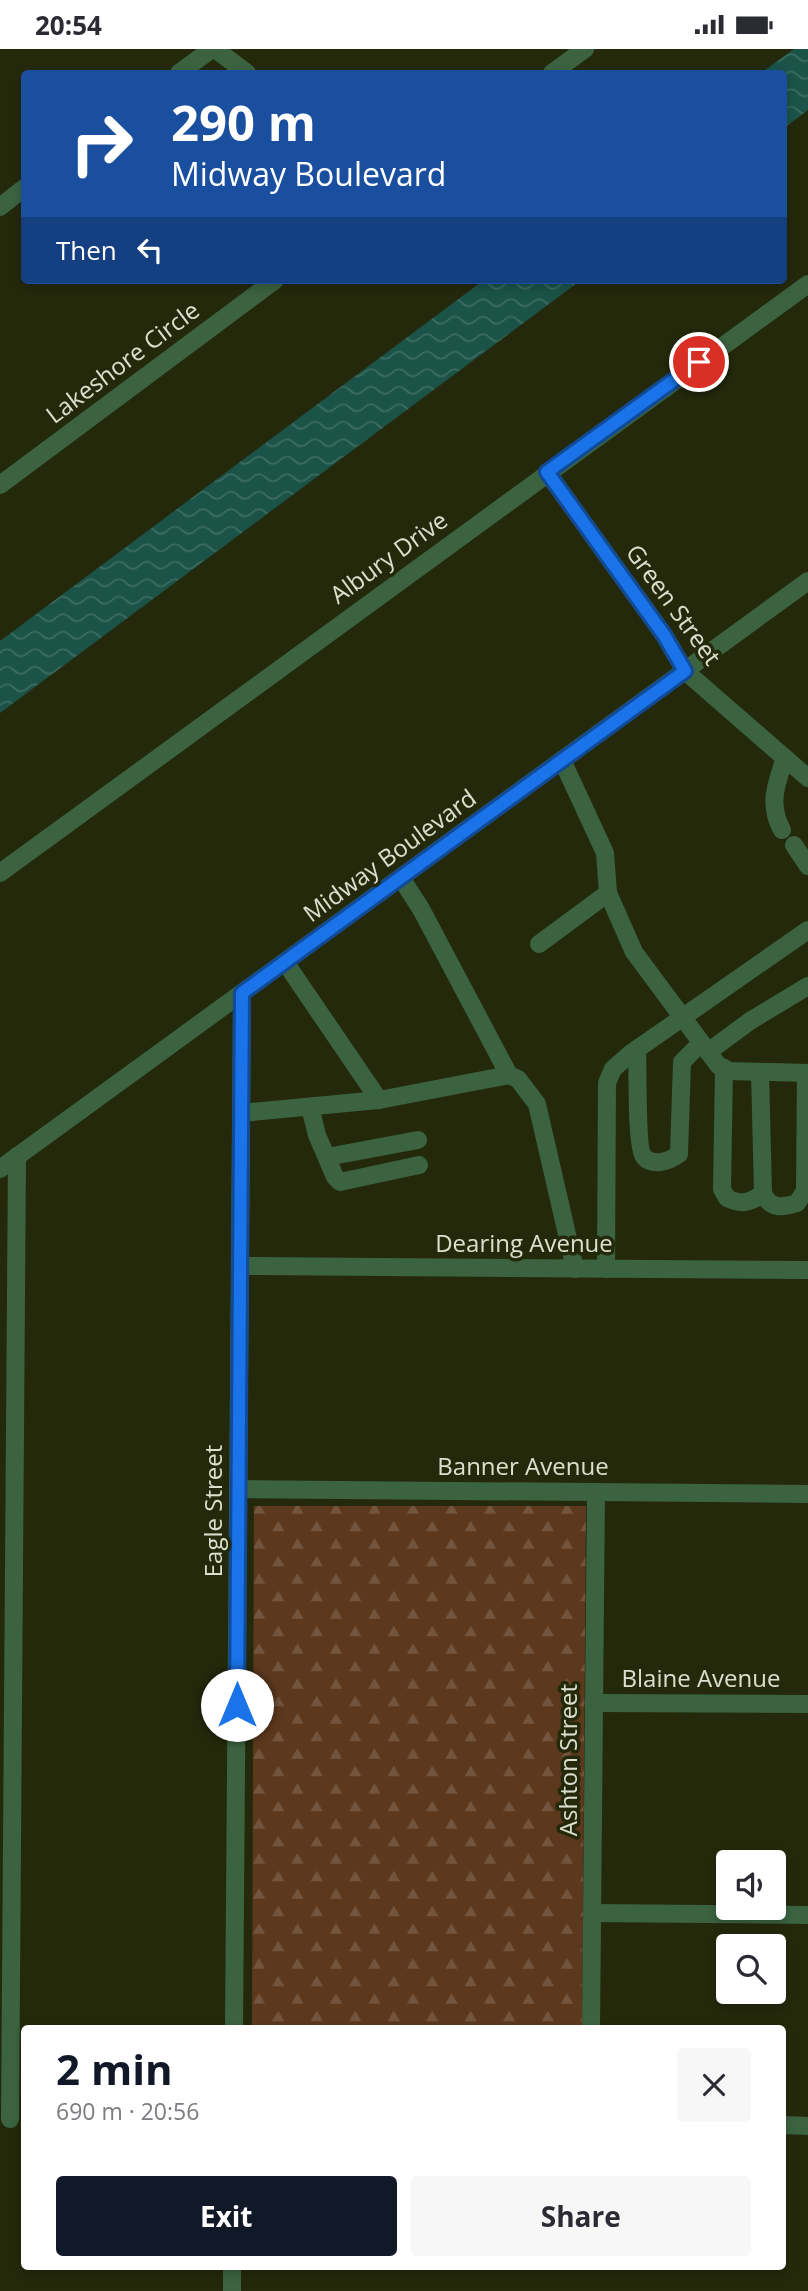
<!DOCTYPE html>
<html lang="en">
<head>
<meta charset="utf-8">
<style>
	body { margin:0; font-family:"Open Sans",sans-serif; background:#f7f7f7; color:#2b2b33; height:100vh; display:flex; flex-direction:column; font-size:26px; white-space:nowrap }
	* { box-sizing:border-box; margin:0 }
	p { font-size:23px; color:#7c7c81 }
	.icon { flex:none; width:38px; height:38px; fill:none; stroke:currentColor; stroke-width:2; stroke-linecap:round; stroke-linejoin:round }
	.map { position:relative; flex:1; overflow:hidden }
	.sheet { position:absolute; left:21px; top:1976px; width:765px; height:245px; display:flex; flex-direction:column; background:#fff; border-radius:7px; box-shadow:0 4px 10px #0003 }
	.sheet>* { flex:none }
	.banner { position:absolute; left:21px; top:21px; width:766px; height:214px; border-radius:7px; box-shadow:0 4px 10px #0003; background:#1a4fa0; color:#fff; overflow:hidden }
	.buttons { position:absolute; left:716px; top:1801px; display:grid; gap:14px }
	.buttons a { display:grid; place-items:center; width:70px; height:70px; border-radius:7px; background:#fff; box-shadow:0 4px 10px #0003; font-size:35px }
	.pin { position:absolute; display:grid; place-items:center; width:60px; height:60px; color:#fff; margin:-30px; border:4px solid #fff; border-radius:50%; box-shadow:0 2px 7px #0007 }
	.me { position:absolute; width:77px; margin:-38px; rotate:0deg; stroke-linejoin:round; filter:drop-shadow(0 0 5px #0008) }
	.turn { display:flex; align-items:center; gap:24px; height:147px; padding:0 35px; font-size:32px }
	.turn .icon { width:91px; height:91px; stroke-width:2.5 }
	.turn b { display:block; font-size:49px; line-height:60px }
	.then { display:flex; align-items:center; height:66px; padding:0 35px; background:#0003; gap:14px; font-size:26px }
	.round { display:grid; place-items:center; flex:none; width:74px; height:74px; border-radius:7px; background:#f7f7f7 }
	.head { display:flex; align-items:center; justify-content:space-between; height:119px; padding:0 35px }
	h1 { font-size:42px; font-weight:700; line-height:52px; color:#111827 }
	.button { display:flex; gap:14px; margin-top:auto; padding:14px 35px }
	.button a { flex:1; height:80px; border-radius:7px; background:#111827; color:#fff; font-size:28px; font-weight:700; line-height:80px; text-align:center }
	.button a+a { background:#f7f7f7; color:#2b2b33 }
	.status { display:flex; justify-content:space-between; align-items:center; height:49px; padding:0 35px; background:#fff; direction:ltr }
	.status svg { height:19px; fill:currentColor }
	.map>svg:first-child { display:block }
</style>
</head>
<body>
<div class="status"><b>20:54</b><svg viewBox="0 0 49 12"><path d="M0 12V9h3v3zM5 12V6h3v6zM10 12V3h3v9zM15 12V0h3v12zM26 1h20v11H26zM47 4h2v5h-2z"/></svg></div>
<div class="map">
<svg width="808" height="2242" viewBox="0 0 808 2242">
	<defs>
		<pattern id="forest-firs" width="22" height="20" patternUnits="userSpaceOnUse" patternTransform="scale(1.75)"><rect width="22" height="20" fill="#5c391d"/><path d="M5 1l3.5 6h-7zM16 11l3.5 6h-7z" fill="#73553d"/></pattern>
		<pattern id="water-waves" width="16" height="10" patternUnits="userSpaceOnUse" patternTransform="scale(1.75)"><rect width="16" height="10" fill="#1b5348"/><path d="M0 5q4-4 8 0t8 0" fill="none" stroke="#3c6b61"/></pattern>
	</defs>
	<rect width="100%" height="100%" fill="#24290c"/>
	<polygon fill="url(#forest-firs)" points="254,1457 586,1457 582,1979 252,1979"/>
	<g fill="url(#water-waves)">
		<polygon points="794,0 808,0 808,61 784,79 784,24 761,24"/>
		<polygon points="484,231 581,231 0,664 0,592"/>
	</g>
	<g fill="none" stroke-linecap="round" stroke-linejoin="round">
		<g stroke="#3b6340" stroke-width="18">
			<polyline points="215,0 247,24"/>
			<polyline points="179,24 212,0"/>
			<polyline points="552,24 585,0"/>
			<polyline points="0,158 24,139"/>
			<polyline points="547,423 664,586 685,622 808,729"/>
			<polyline points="0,436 275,231"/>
			<polyline points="562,711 605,804 608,844 634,903 718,1016 729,1022 808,1024"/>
			<path d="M 782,781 C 768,756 776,735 785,709"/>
			<polyline points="794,796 808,817"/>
			<polyline points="0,824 808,235"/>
			<polyline points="401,829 421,860 509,1026 518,1030 537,1055 575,1220"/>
			<polyline points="539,895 608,844"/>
			<polyline points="285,913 379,1051"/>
			<path d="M 637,1000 C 638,1016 636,1100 644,1108 C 653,1118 670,1112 679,1105 L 682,1013 L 701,994"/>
			<polyline points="708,1003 750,972 808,937"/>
			<path d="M 724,1019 L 722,1140 L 727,1149 C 741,1156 751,1154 763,1144"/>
			<path d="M 760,1023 L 763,1144 C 770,1160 782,1159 797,1154 L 805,1142 L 806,1024"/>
			<polyline points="310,1058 317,1086 335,1128 340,1133 419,1116"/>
			<polyline points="241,1064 379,1051 509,1026"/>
			<polyline points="327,1108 418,1091"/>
			<polyline points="0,1120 808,532"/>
			<polyline points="240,1217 808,1221"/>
			<polyline points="606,1220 607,1034 613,1020 630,1005 808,881"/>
			<polyline points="238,1440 808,1445"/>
			<polyline points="594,1654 808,1655"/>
			<polyline points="592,1864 808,1866"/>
			<polyline points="234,1979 242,944"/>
			<polyline points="591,1979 596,1443"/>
			<polyline points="10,2070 17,1107"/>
			<polyline points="782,2076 808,2077"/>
			<polyline points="232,2242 232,2217"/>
		</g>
	</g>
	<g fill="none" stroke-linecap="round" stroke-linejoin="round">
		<defs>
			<polyline id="route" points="237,1656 242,944 685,622 664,586 547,423 699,313"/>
		</defs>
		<use href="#route" stroke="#114b97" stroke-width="18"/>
		<use href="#route" stroke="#1a73e8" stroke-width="12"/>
	</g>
	<g text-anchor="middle" stroke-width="7" stroke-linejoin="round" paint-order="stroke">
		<g font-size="24" fill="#dbe0ce" stroke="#24290c">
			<text transform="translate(123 314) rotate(-37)" y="8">Lakeshore Circle</text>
			<text transform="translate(389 509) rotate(-36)" y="8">Albury Drive</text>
			<text transform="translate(673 556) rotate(54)" y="8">Green Street</text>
			<text transform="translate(390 807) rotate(-36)" y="8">Midway Boulevard</text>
			<text x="524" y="1203">Dearing Avenue</text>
			<text x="523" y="1426">Banner Avenue</text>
			<text transform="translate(214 1462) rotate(-90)" y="8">Eagle Street</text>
			<text x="701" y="1638">Blaine Avenue</text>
			<text transform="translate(569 1711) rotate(-90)" y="8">Ashton Street</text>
		</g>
	</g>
</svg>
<div class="buttons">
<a><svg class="icon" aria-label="sound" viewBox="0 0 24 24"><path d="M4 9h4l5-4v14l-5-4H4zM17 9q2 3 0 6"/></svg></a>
<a><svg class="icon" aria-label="search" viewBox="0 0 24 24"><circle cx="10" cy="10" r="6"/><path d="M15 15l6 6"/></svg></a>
</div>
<div class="pin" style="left:699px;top:313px;background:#d93025"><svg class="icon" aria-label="arrive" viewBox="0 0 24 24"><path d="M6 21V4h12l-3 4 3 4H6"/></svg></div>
<svg class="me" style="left:237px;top:1656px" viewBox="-20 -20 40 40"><circle r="19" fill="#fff"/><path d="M0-13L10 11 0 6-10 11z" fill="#1a73e8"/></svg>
<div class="banner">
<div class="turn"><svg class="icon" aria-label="right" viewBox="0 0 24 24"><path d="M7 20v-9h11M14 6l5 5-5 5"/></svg><div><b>290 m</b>Midway Boulevard</div></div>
<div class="then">Then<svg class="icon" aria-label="left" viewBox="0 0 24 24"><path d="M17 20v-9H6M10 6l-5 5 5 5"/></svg></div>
</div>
<section class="sheet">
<div class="head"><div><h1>2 min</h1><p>690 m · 20:56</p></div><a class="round"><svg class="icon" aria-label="close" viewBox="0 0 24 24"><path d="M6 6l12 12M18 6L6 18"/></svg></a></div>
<div class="button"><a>Exit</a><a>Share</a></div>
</section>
</div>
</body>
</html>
